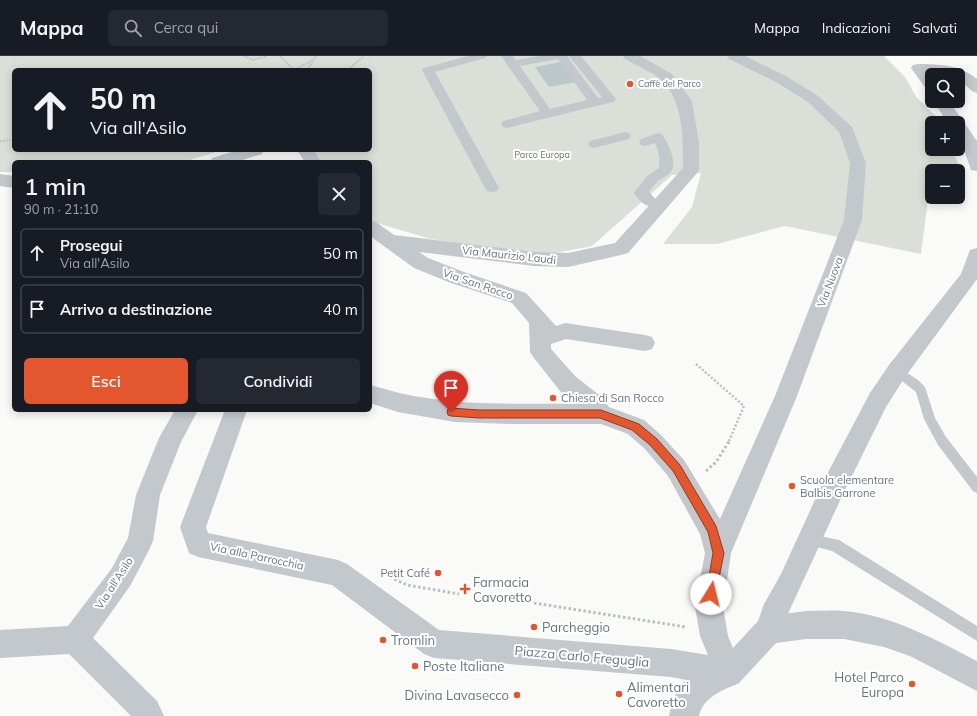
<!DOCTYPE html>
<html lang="it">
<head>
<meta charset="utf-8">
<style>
	body { margin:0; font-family:Mulish,sans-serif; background:#242831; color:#f1f3f6; height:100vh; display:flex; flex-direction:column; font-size:15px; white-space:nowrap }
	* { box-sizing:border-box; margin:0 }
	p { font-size:13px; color:#9ea1a6 }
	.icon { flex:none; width:22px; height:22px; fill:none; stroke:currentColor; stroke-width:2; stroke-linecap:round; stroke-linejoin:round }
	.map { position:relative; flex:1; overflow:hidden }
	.side { position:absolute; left:12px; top:104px; width:360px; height:252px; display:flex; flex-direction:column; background:#171b24; border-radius:6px; box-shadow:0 2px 10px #0003 }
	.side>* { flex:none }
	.banner { position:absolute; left:12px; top:12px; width:360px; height:84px; border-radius:6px; box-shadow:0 2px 10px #0003; background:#171b24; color:#f1f3f6; overflow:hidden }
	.controls { position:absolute; left:925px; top:12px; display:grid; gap:8px }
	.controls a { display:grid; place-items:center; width:40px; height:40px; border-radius:6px; background:#171b24; box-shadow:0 2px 10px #0003; font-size:20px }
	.pin { position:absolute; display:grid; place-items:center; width:34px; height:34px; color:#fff; margin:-41px -17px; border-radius:50% 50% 50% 0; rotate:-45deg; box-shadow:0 0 4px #0007 }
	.pin .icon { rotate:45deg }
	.me { position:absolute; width:44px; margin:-22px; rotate:9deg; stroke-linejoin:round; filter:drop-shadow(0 0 3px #0008) }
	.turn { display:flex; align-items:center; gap:14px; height:84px; padding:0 12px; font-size:18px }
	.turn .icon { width:52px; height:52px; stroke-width:2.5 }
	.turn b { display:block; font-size:28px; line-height:34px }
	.round { display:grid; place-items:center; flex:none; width:42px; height:42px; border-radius:6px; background:#242831 }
	.overview { display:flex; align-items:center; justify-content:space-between; height:68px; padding:0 12px }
	h1 { font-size:24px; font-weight:600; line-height:30px }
	.cta { display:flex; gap:8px; margin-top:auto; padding:8px 12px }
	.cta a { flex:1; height:46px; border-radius:6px; background:#e4572e; color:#fff; font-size:16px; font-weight:600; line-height:46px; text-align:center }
	.cta a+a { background:#242831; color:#f1f3f6 }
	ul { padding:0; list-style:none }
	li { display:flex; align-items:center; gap:12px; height:50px; margin:0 8px 6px; padding:0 4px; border:2px solid #363941; border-radius:6px }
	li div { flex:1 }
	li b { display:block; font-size:15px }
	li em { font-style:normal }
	header { display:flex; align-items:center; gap:24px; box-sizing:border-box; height:56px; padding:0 20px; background:#171b24; border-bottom:1px solid #363941 }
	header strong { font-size:19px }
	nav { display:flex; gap:22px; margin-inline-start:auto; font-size:14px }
	.search { width:280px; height:36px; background:#242831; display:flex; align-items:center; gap:10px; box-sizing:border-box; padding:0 14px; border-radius:6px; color:#9ea1a6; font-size:15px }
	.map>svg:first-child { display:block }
</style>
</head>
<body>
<header>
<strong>Mappa</strong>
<div class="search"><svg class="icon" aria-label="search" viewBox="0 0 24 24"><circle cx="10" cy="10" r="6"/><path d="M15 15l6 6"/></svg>Cerca qui</div>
<nav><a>Mappa</a><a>Indicazioni</a><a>Salvati</a></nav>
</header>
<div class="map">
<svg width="977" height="660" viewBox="0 0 977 660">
	<rect width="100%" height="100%" fill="#fafaf8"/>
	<polygon fill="#dadfd7" points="0,0 884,0 905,21 917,42 935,59 939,67 932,67 932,93 951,93 962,115 958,117 958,115 932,115 932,127 930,128 921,198 785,170 717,188 663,188 692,151 701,117 672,119 592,190 545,199 431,183 370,165 370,106 323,106 314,94 370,94 370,14 14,14 14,94 223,94 183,106 14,106 14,116 0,116"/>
	<polygon fill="#bbc7cb" points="561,6 576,26 549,31 535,11"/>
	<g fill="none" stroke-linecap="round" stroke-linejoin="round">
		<g stroke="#bbbfc2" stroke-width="2" stroke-dasharray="1.5 1.5" stroke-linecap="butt">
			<polyline points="244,0 253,4 267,0"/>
			<polyline points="280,0 294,14 313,4"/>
			<polyline points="307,14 316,0"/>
			<polyline points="348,14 364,0"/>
			<polyline points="0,85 14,84"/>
		</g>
		<polyline stroke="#bbbfc2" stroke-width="2.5" stroke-dasharray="2 2" stroke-linecap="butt" points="696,308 744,350 729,385"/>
		<g stroke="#bbbfc2" stroke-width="3" stroke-dasharray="2.5 2.5" stroke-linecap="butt">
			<polyline points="706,415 716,406 730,384"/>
			<polyline points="390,521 407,529 459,538"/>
			<polyline points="534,547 686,571"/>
		</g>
		<g fill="#c3c8cc" fill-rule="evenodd">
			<polygon points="897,310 918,324 925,331 935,362 946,381 977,421 977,437 973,435 938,389 924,363 916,336 893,318 892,315 893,312"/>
			<polygon points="810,478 839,484 977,570 977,585 832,495 805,488 804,484 805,480"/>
		</g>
		<g fill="#c3c8cc" fill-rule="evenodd">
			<polygon points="468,0 487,0 485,2 435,16 499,132 497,135 492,136 487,135 485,132 422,14 424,12"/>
			<path d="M 501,0 L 513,0 L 516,4 L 539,0 L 567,0 L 598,42 L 602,41 L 569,0 L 581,0 L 616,43 L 614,46 C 579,54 543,63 507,72 L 503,71 L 501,68 L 503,65 L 540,55 ZM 558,3 L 587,44 L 550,53 L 520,10 Z"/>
			<polygon points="625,76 629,77 631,80 629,83 594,92 590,91 588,88 590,85"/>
			<path d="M 658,77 L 662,78 C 668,87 679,108 670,117 C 666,121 660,123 657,126 C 654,129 651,133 649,136 L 659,147 L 657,150 C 647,153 639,145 634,137 L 647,120 L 659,112 C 660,103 659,95 655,87 L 645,90 L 641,89 L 639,86 L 641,83 Z"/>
		</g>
		<g fill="#c3c8cc" fill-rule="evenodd">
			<path d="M 623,0 L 640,0 L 672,18 L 692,45 L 699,87 L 699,113 L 697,117 L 628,197 L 621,199 L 568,211 L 534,210 L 419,196 L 428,202 L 464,216 L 526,237 L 556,270 L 565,267 L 645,279 L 652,281 L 655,287 L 652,293 L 645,295 L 566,283 L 551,288 L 551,293 L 576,321 L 598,338 L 609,351 L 644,364 L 661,379 L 684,404 L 720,463 L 775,340 L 844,164 L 850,107 L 839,76 L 808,46 L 776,26 L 729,3 L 727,0 L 745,0 L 786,20 L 818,40 L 852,71 L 866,107 L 862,164 L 797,340 L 731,497 L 723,551 L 728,580 L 743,617 L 739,627 C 723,634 703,641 699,660 L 669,660 C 672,647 676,633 686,624 L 671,621 L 434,602 L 424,598 L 332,529 L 198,501 L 189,497 L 180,471 L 225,354 L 247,354 L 206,471 L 208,477 L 338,504 L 347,508 L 439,574 L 671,593 L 708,599 L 700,580 L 695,551 L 705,497 L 700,478 L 668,420 L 645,393 L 628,378 L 601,368 L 513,368 L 455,366 L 398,356 L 370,347 L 370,329 C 389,334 407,340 427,342 C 476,350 527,347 577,348 L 560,335 L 534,302 L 530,296 L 529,267 L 512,247 L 451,227 L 414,212 L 370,180 L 370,165 L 376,166 L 394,179 L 534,196 L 568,197 L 615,187 L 683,112 C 683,83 684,46 662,25 C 655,17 635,9 625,3 Z"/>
			<path d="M 918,8 C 939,8 960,9 977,23 L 977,37 L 972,35 L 958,23 L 958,19 L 929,17 L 932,21 L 932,35 L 927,34 L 911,12 L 913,9 Z"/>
			<polygon points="933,45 949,45 977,85 977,115 971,114 962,88 958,82 958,67 948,67"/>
			<polygon points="238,94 264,94 262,98 236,106 210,106 212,102"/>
			<polygon points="297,94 314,94 322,106 305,106"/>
			<polygon points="0,118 14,120 14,132 0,130"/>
			<polygon points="977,192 977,223 905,321 886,351 843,438 786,562 779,584 769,588 759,584 755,574 764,548 781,518 825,422 870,337 889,309 961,218 970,194"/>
			<polygon points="175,354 198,354 181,386 160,439 153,485 149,494 130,530 93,582 157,645 164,660 131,660 69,598 0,602 0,574 68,570 112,512 128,482 136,439 159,382"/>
		</g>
		<path fill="#c3c8cc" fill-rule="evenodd" d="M 806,555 C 818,555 831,554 843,555 C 890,558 936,584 977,605 L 977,635 L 910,600 L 884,591 L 844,583 L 806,583 L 776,587 L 739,627 L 729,631 L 719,627 L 715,617 L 719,607 L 759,564 L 769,560 Z"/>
	</g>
	<polygon fill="#e4572e" stroke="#94391e" points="451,352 479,354 601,354 639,368 657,383 680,409 716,470 724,497 715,542 711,543 707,542 706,538 713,497 708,476 673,415 650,389 632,374 600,362 479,362 451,360 448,359 447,356 448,353"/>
	<g fill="#e4572e" stroke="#fff" stroke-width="1.5">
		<circle cx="630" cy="28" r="4"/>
		<circle cx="553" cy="342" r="4"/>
		<circle cx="792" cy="430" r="4"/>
		<circle cx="438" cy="517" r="4"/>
		<path d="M463 527h4v4h4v4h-4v4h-4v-4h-4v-4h4z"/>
		<circle cx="534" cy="571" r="4"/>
		<circle cx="383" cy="584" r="4"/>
		<circle cx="415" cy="610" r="4"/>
		<circle cx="912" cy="628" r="4"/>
		<circle cx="619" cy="638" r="4"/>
		<circle cx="517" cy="639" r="4"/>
	</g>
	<g text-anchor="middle" stroke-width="4" stroke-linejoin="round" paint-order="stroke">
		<g font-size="9" fill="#657683" stroke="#fff" text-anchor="start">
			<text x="638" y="31">Caffè del Parco</text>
		</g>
		<g font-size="9" fill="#687a64" stroke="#fff">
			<text x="542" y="102">Parco Europa</text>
		</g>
		<g font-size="11" fill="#657683" stroke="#fff">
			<text transform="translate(509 199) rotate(6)" y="4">Via Maurizio Laudi</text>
			<text transform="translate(830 226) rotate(-69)" y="4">Via Nuova</text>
			<text transform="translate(478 228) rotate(19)" y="4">Via San Rocco</text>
			<text transform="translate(257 500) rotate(12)" y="4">Via alla Parrocchia</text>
			<text transform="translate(114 527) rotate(-57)" y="4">Via all'Asilo</text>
		</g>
		<g font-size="11" fill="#657683" stroke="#fff" text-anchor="start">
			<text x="561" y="346">Chiesa di San Rocco</text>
			<text x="800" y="428">Scuola elementare<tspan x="800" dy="13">Balbis Garrone</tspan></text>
			<text x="430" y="521" text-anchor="end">Petit Café</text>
		</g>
		<g font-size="13" fill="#657683" stroke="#fff" text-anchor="start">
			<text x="473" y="531">Farmacia<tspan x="473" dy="15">Cavoretto</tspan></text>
			<text x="542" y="576">Parcheggio</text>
			<text x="391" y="589">Tromlin</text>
			<text x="423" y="615">Poste Italiane</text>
			<text x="904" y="626" text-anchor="end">Hotel Parco<tspan x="904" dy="15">Europa</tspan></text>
			<text x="627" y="636">Alimentari<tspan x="627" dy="15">Cavoretto</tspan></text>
			<text x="509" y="644" text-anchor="end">Divina Lavasecco</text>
		</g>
		<g font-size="13" fill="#657683" stroke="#fff">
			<text transform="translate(582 600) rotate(5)" y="5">Piazza Carlo Freguglia</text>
		</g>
	</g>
</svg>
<div class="controls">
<a><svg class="icon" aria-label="search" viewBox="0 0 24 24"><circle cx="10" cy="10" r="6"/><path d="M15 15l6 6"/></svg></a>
<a>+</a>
<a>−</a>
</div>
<div class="pin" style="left:451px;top:356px;background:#d93025"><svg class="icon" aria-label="arrive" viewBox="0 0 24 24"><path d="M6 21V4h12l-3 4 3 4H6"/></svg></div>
<svg class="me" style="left:711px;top:538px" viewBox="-20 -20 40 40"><circle r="19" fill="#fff"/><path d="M0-13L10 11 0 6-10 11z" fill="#e4572e"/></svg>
<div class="banner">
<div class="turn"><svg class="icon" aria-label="ahead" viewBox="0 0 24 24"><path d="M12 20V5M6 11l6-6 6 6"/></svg><div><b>50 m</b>Via all'Asilo</div></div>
</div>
<section class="side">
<div class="overview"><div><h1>1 min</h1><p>90 m · 21:10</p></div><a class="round"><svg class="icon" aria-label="close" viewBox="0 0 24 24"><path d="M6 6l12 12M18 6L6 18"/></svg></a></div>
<ul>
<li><svg class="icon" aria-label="ahead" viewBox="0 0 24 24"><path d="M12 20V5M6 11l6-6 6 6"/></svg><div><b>Prosegui</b><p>Via all'Asilo</p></div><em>50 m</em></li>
<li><svg class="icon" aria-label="arrive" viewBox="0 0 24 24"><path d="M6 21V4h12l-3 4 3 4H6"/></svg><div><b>Arrivo a destinazione</b></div><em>40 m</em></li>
</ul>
<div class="cta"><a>Esci</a><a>Condividi</a></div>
</section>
</div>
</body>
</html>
